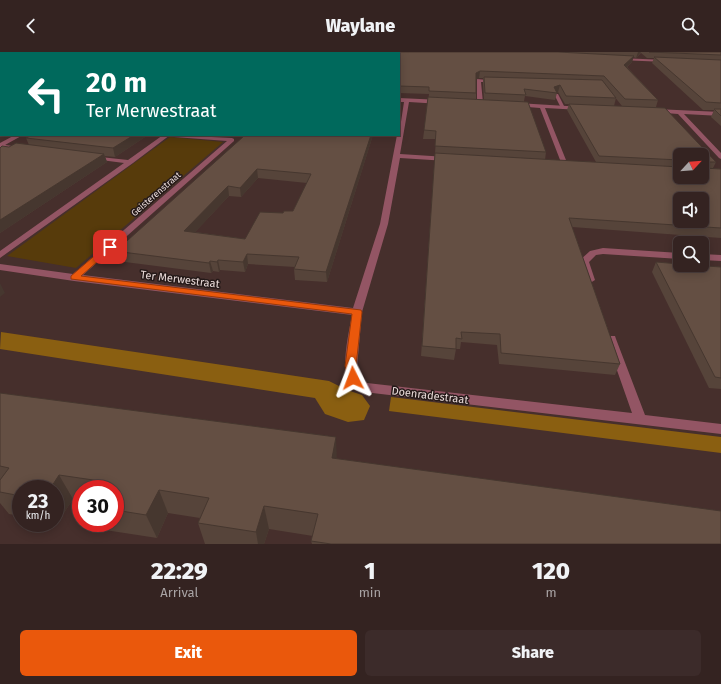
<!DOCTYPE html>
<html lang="en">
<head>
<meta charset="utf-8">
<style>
	body { margin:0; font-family:"Fira Sans",sans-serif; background:#3c2b2a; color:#f1f3f6; height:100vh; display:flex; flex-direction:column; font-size:15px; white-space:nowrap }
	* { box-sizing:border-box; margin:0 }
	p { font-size:13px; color:#a9a4a5 }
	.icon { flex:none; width:22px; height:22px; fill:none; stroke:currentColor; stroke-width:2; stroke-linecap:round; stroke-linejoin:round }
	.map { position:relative; height:492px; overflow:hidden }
	.sheet { display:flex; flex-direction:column; background:#342321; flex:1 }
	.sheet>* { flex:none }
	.top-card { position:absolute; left:0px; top:0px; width:400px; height:84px; box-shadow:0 2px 10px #0003,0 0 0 1px #4e403f; background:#00695c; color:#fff; overflow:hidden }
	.needle { width:26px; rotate:64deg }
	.controls { position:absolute; left:673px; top:96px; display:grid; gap:8px }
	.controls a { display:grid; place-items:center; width:36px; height:36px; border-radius:6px; background:#342321; box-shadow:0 2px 10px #0003,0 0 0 1px #4e403f; font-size:20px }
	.speed { position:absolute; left:12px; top:428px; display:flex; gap:8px; font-size:20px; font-weight:700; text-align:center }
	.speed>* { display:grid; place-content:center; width:52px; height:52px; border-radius:50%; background:#342321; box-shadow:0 2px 10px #0003,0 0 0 1px #4e403f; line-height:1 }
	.speed small { font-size:10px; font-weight:400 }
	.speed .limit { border:6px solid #d22; background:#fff; color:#111 }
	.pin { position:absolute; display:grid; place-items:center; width:34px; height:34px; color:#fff; margin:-17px; border-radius:8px; box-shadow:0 2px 6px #0006 }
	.me { position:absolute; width:44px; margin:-22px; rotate:357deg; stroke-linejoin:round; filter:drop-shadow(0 0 3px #0008) }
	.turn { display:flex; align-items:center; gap:14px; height:84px; padding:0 20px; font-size:18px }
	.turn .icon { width:52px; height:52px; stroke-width:2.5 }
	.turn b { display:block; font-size:28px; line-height:34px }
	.eta { display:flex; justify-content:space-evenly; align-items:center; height:68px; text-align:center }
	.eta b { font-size:24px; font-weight:800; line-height:28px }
	.cta { display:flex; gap:8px; margin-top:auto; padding:8px 20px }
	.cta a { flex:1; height:46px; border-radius:6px; background:#ea580c; color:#fff; font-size:16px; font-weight:800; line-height:46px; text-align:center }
	.cta a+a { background:#3c2b2a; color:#f1f3f6 }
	header { display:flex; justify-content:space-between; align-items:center; height:52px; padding:0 20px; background:#342321; font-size:18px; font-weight:800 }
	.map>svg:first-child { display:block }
</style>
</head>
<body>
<header><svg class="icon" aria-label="back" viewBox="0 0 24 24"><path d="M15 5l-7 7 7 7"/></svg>Waylane<svg class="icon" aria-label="search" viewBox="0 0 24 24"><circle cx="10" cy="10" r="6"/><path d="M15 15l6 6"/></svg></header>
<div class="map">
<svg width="721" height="492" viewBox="0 0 721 492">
	<rect width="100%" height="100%" fill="#462f2c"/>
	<polygon fill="#573b0b" points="170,85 223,90 76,216 7,204"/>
	<g fill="#8a5f11">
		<polygon points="1,280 329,329 347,338 362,343 370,354 364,368 348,370 325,362 315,346 0,297"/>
		<polygon points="391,345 721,385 721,401 389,359"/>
	</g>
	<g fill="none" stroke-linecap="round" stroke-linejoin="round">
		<g fill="#935564" fill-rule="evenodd">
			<polygon points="477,27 498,29 496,30 481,30 483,51 480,53 477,51"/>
			<polygon points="554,42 558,42 565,56 561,56"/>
		</g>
		<g fill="#935564" fill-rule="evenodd">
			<polygon points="620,6 666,8 668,9 666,10 619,8"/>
			<path d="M 399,46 L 441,48 L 444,50 L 441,52 L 409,50 L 400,102 L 447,105 L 450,107 L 447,109 L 400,106 L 388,172 L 362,260 L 357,315 L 359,324 L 367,331 L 632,361 L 606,287 L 607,284 L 615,284 L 616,287 L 645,363 L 721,372 L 721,382 L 364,340 C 358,338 349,332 347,326 C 342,310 349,279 352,263 L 74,229 L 0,218 L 0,212 L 73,222 L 227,89 L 174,85 L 171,83 L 232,86 L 234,87 L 234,89 L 83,223 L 353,256 L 380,172 L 397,83 L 399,83 L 404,50 L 399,50 Z"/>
			<polygon points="517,51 583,55 583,57 581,58 545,56 568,113 567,114 562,113 540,56 515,54 515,52"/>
			<polygon points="655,57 721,60 721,64 684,62 721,101 721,107 719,106 678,62 653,60 652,59"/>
			<rect x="0" y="67" width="1" height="4"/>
			<polygon points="15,83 23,83 5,93 20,95 20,97 0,96 0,91"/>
			<polygon points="163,83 170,83 133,111 0,206 0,199 124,111 93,107 90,105 91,104 128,108"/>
			<polygon points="603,196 680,201 680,207 603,202 596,203 589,210 595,228 590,231 587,230 579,209 590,199"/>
			<polygon points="702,202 721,203 721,209 702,208"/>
		</g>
	</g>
	<g fill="#56443a" fill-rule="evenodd">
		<path d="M 0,0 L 721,0 L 721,74 L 711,65 L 714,58 L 703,58 L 652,11 L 654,6 L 647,6 L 641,1 L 636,6 L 633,5 L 632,10 L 627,15 L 658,48 L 656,55 L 716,110 L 713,116 L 721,117 L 721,186 L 572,175 L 620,312 L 615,323 L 499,312 L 497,293 L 461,290 L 460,297 L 456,297 L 454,308 L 421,304 L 436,87 L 423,87 L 429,42 L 399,41 L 399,1 L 1,1 L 1,58 L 0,58 ZM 479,26 L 483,26 L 483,32 L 484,48 L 476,47 L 476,27 ZM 558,40 L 565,52 L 569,52 L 567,58 L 596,110 L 545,108 L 546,100 L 524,49 L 525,44 L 555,48 L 557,41 ZM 614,44 L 622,54 L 614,54 L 616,46 ZM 680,103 L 702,125 L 680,125 Z"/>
		<polygon points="32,83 148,83 115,105 105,104 107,110 0,181 0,96 29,93 26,86"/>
		<path d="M 251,83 L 373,83 L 327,230 L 295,228 L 294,217 L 295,215 L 248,212 L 245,220 L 220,218 L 219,220 L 213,219 L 211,221 L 125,210 L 124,208 L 121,207 L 118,197 L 251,84 ZM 258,126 L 307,131 L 293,159 L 283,161 L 245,187 L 195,180 L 229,144 L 241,145 Z"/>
		<polygon points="656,210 721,215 721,337 709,336 652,220"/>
		<polygon points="0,341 337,407 721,492 312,492 311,489 313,484 269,477 264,492 205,492 198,471 200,466 168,461 157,486 105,478 101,471 115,471 115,437 81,437 81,448 73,447 58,470 55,470 55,437 21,437 21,464 9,462 0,451"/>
	</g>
	<g fill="#46372f">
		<polygon points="147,0 156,0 156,1 144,1"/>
		<polygon points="638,0 641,0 636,6"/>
		<polygon points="634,4 632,10 622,19 624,13"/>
		<polygon points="480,19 479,26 476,28 476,21"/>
		<polygon points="560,33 558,40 556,41 554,35"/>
		<polygon points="1,49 1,58 0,58 0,50"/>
		<polygon points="134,83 148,83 115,105 113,96"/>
		<polygon points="371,83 373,83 327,230 326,220"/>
		<polygon points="104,102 107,110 0,181 0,168"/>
		<polygon points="257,117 258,126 241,145 240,136"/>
		<polygon points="228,134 229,144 187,189 184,179"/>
		<polygon points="247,202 248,212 245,220 243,210"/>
		<polygon points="218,208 220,218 219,220 217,210"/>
		<polygon points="210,209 213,219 211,221 209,211"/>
		<polygon points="0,231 5,241 0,245"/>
		<polygon points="336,385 337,409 332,406"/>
		<polygon points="59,423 73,447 58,470 55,465 55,437 50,437"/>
		<polygon points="159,438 168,461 157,486 146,463"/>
		<polygon points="264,454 269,477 264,492 258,492 256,480"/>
	</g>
	<g fill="#644f43" stroke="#46372f" fill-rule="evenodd">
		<polygon points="0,0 147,0 144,1 1,1 1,49 0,50"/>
		<polygon points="157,0 558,0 634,4 624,13 658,48 625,47 604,24 480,19 476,21 476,41 429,39 429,35 399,34 399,1 157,1"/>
		<polygon points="649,0 721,0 721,3"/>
		<polygon points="654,5 721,8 721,51 706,50"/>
		<polygon points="484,25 602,28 616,46 566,44 560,33 554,35 557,41 524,37 526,43 485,41"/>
		<polygon points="428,45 528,50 546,100 435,94 436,79 424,78"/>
		<path d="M 569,52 L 665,56 L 716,110 L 704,110 L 704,116 L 721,117 L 721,176 L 569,166 L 620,312 L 501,301 L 500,282 L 461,280 L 462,287 L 456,286 L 456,297 L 422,294 L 435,101 L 680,115 L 680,125 L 702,125 L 702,103 L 680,103 L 680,108 L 599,104 ZM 680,147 L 702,147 L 702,169 L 680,169 Z"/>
		<polygon points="714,57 721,57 721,64"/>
		<polygon points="32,83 134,83 113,96 26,86"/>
		<path d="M 256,83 L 371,83 L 326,220 L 294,217 L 299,205 L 247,202 L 243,210 L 218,208 L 217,210 L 210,209 L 209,211 L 122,200 L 124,198 L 118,197 L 244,84 L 255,84 ZM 257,117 L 311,122 L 293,159 L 284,159 L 283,161 L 260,160 L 245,187 L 184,179 L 228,134 L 240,136 Z"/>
		<polygon points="16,91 104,102 0,168 0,96 2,94 9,95"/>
		<polygon points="656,210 680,212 680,213 693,213 721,215 721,326 715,325"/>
		<polygon points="0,341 336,385 332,406 721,459 721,492 331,492 311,489 318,462 264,454 256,480 198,471 209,446 159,438 146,463 115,458 115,437 103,437 107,430 59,423 50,437 21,437 21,444 0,440 0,428 9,416 0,414"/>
	</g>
	<polygon fill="#ea580c" stroke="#983908" points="107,193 114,195 81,224 361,258 362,260 356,314 358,326 353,330 349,329 345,314 352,262 71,227 71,224"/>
	<g text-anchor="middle" stroke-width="3" stroke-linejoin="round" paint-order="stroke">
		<g font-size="9" fill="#eadbd9" stroke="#251a19">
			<text transform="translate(156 142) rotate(-41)" y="3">Geisterenstraat</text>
		</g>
		<g font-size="11" fill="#eadbd9" stroke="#251a19">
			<text transform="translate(180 227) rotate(7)" y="4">Ter Merwestraat</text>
			<text transform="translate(430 343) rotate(7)" y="4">Doenradestraat</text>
		</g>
	</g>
</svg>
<div class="controls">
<a><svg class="needle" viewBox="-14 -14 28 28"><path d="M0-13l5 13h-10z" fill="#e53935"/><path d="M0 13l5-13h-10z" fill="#a9a4a5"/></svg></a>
<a><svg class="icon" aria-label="sound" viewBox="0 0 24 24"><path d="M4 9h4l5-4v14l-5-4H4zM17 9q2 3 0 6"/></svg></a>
<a><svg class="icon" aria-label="search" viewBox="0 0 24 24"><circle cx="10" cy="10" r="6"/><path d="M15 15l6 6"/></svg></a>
</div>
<div class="speed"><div>23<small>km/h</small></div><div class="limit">30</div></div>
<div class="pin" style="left:110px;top:195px;background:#d93025"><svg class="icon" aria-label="arrive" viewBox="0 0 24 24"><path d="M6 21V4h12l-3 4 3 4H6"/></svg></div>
<svg class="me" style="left:353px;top:326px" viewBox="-20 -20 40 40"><path d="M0-17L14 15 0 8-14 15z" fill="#ea580c" stroke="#fff" stroke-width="4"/></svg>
<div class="top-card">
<div class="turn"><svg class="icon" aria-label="left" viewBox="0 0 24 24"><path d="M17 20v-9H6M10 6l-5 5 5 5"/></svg><div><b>20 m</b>Ter Merwestraat</div></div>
</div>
</div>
<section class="sheet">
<div class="eta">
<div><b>22:29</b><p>Arrival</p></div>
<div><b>1</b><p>min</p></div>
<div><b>120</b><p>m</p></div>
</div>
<div class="cta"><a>Exit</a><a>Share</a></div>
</section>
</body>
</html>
